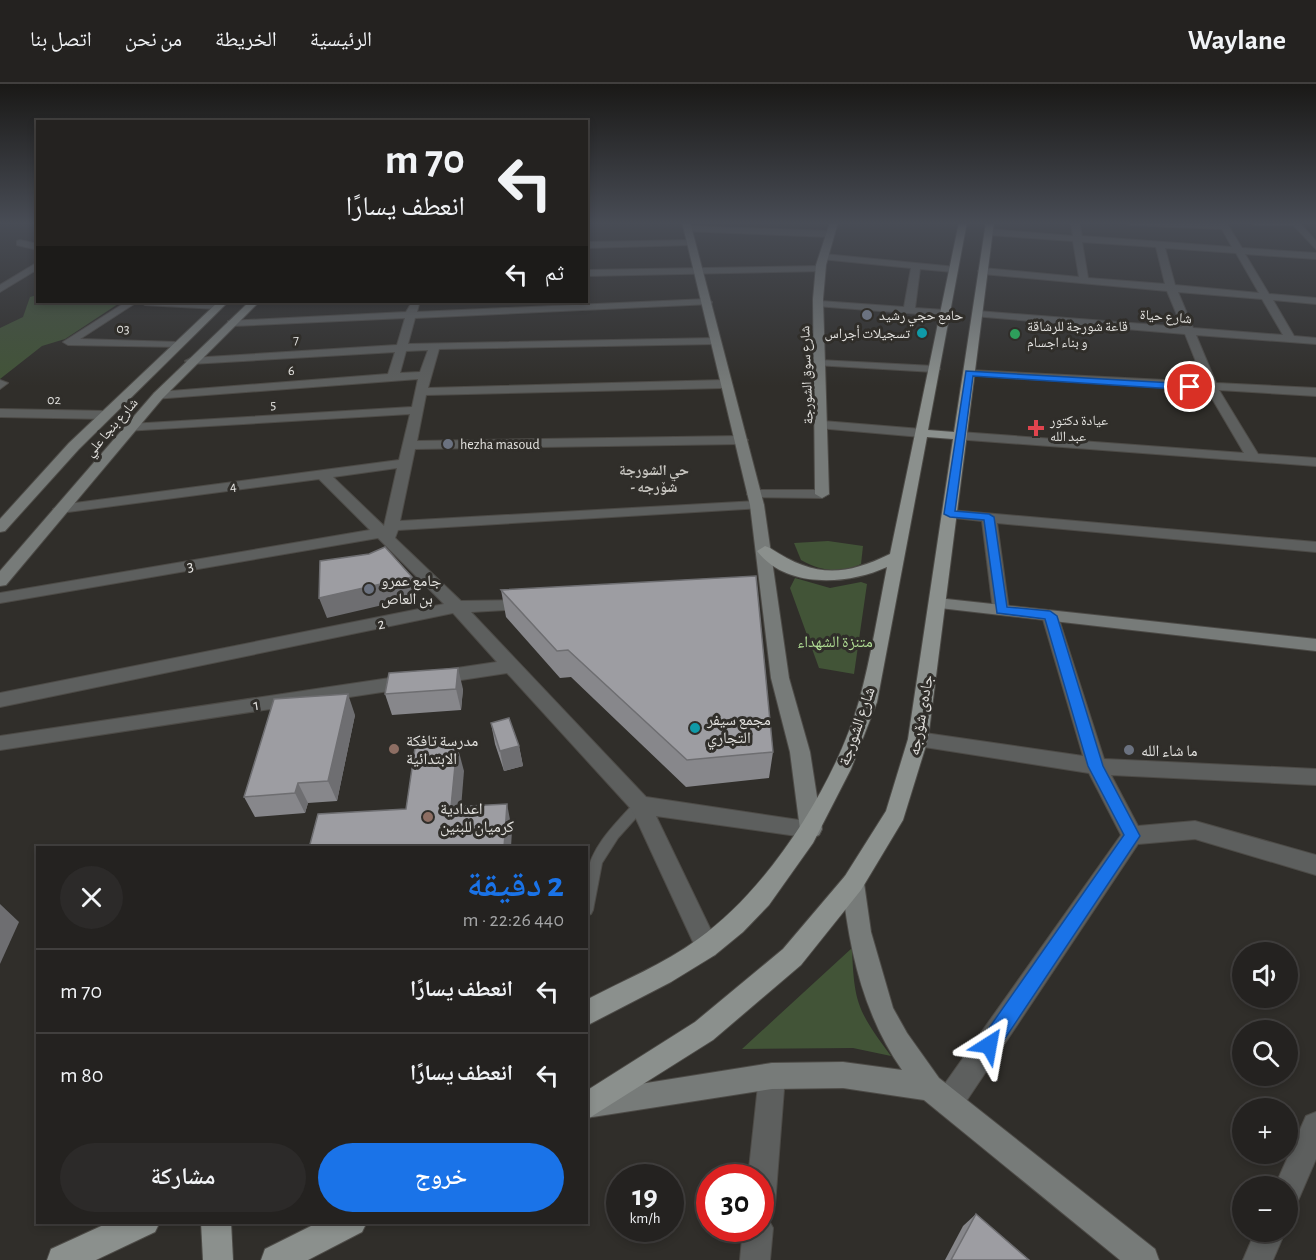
<!DOCTYPE html>
<html lang="ar">
<head>
<meta charset="utf-8">
<style>
	body { margin:0; font-family:"Alegreya Sans","Noto Naskh Arabic",sans-serif; background:#2c2a29; color:#f1f3f6; direction:rtl; height:100vh; display:flex; flex-direction:column; font-size:22px; white-space:nowrap }
	* { box-sizing:border-box; margin:0 }
	p { font-size:20px; color:#a3a4a5 }
	.icon { flex:none; width:33px; height:33px; fill:none; stroke:currentColor; stroke-width:2; stroke-linecap:round; stroke-linejoin:round }
	.map { position:relative; flex:1; overflow:hidden; direction:ltr }
	.details { position:absolute; left:36px; top:762px; width:552px; height:378px; display:flex; flex-direction:column; background:#242220; border-radius:0px; box-shadow:0 3px 9px #0003,0 0 0 2px #413f3e; direction:rtl }
	.details>* { flex:none }
	.hud { position:absolute; left:36px; top:36px; width:552px; height:183px; border-radius:0px; box-shadow:0 3px 9px #0003,0 0 0 2px #413f3e; direction:rtl; background:#242220; color:#f1f3f6; overflow:hidden }
	.buttons { position:absolute; left:1232px; top:858px; display:grid; gap:12px }
	.buttons a { display:grid; place-items:center; width:66px; height:66px; border-radius:50%; background:#242220; box-shadow:0 3px 9px #0003,0 0 0 2px #413f3e; font-size:30px }
	.speed { position:absolute; left:606px; top:1080px; display:flex; gap:12px; font-size:30px; font-weight:700; text-align:center }
	.speed>* { display:grid; place-content:center; width:78px; height:78px; border-radius:50%; background:#242220; box-shadow:0 3px 9px #0003,0 0 0 2px #413f3e; line-height:1 }
	.speed small { font-size:15px; font-weight:400 }
	.speed .limit { border:9px solid #d22; background:#fff; color:#111 }
	.pin { position:absolute; display:grid; place-items:center; width:51px; height:51px; color:#fff; margin:-26px; border:3px solid #fff; border-radius:50%; box-shadow:0 2px 6px #0007 }
	.me { position:absolute; width:66px; margin:-33px; rotate:34deg; stroke-linejoin:round; filter:drop-shadow(0 0 4px #0008) }
	.turn { display:flex; align-items:center; gap:21px; height:126px; padding:0 24px; font-size:27px }
	.turn .icon { width:78px; height:78px; stroke-width:2.5 }
	.turn b { display:block; font-size:42px; line-height:51px }
	.then { display:flex; align-items:center; height:57px; padding:0 24px; background:#0003; gap:12px; font-size:22px }
	.round { display:grid; place-items:center; flex:none; width:63px; height:63px; border-radius:32px; background:#2c2a29 }
	.headline { display:flex; align-items:center; justify-content:space-between; height:102px; padding:0 24px }
	h1 { font-size:36px; font-weight:600; line-height:45px; color:#1a73e8 }
	.primary-button { display:flex; gap:12px; margin-top:auto; padding:12px 24px }
	.primary-button a { flex:1; height:69px; border-radius:36px; background:#1a73e8; color:#fff; font-size:24px; font-weight:600; line-height:69px; text-align:center }
	.primary-button a+a { background:#2c2a29; color:#f1f3f6 }
	ul { padding:0; list-style:none }
	li { display:flex; align-items:center; gap:18px; height:84px; padding:0 24px; border-top:2px solid #413f3e }
	li div { flex:1 }
	li b { display:block; font-size:22px }
	li em { font-style:normal }
	header { display:flex; align-items:center; gap:36px; box-sizing:border-box; height:84px; padding:0 30px; background:#242220; border-bottom:2px solid #413f3e }
	header strong { font-size:28px }
	nav { display:flex; gap:33px; margin-inline-start:auto; font-size:21px }
	.map>svg:first-child { display:block }
</style>
</head>
<body>
<header>
<strong>Waylane</strong>
<nav><a>الرئيسية</a><a>الخريطة</a><a>من نحن</a><a>اتصل بنا</a></nav>
</header>
<div class="map">
<svg width="1316" height="1176" viewBox="0 0 1316 1176">
	<rect width="100%" height="100%" fill="#302e2a"/>
	<g fill="#425437">
		<polygon points="37,211 38,218 121,218 65,255 42,262 0,295 0,244 23,233 30,213"/>
		<path d="M 828,457 L 863,462 L 861,480 C 840,490 820,487 801,476 L 794,459 Z"/>
		<polygon points="795,494 830,504 861,498 867,500 854,590 819,584 790,504"/>
		<path d="M 852,864 C 854,920 858,927 891,972 L 853,964 L 742,965 Z"/>
	</g>
	<g fill="none" stroke-linecap="round" stroke-linejoin="round">
		<defs>
			<path id="lane" d="M 640,716 L 644,717 L 646,721 L 644,725 L 618,754 L 602,779 L 593,826 L 591,830 L 586,832 C 586,818 585,803 587,790 C 592,761 617,738 636,717 Z"/>
			<g id="street">
				<path d="M 1071,138 L 1079,138 L 1082,152 L 1232,163 L 1222,145 L 1130,141 L 1126,138 L 1219,140 L 1218,138 L 1226,138 L 1242,164 L 1316,169 L 1316,175 L 1245,170 L 1269,210 L 1316,214 L 1316,220 L 1273,216 L 1294,252 L 1316,254 L 1316,260 L 1196,251 L 1216,299 L 1316,304 L 1316,312 L 1219,306 L 1258,370 L 1316,374 L 1316,382 L 955,355 L 955,349 L 960,348 L 1244,369 L 1207,306 L 965,291 L 965,287 L 969,286 L 1204,298 L 1185,250 L 973,232 L 973,228 L 977,227 L 1182,243 L 1167,207 L 983,190 L 978,187 L 983,184 L 1079,193 L 1073,157 L 989,151 L 985,148 L 989,145 L 1073,152 ZM 1082,158 L 1156,163 L 1165,200 L 1088,194 ZM 1165,164 L 1236,169 L 1259,209 L 1175,201 ZM 1178,208 L 1262,215 L 1283,251 L 1193,244 Z"/>
				<polygon points="1250,138 1303,138 1301,140 1316,157 1316,165 1293,141 1254,141"/>
				<polygon points="687,142 831,147 835,150 831,153 684,147"/>
				<polygon points="20,156 38,160 38,166 17,161 17,157"/>
				<polygon points="693,156 693,160 690,161 586,164 586,158"/>
				<polygon points="824,170 956,183 956,187 953,188 920,185 915,224 945,226 950,229 945,232 816,222 816,218 820,217 904,223 911,184 821,175 819,173"/>
				<polygon points="38,178 38,185 0,208 0,201"/>
				<polygon points="821,182 824,183 824,187 586,192 586,186"/>
				<path d="M 707,215 L 712,218 L 711,220 L 415,234 L 408,260 L 716,254 L 721,257 L 716,260 L 439,265 L 428,304 L 724,296 L 730,300 L 724,304 L 426,311 L 417,357 L 741,352 L 748,356 L 741,360 L 415,365 L 400,437 L 757,417 L 764,421 L 762,424 L 398,446 L 395,454 L 461,517 L 532,516 L 534,520 L 526,525 L 471,528 L 646,713 L 819,739 L 822,745 L 819,751 L 811,754 L 656,732 L 719,863 L 715,871 L 707,874 L 699,871 L 632,726 L 507,589 L 0,666 L 0,652 L 497,578 L 453,529 L 0,623 L 0,609 L 444,520 L 378,454 L 0,519 L 0,509 L 370,446 L 319,395 L 60,429 L 53,425 L 60,421 L 399,376 L 410,330 L 125,347 L 124,344 L 130,340 L 412,323 L 418,295 L 154,315 L 154,309 L 158,308 L 388,290 L 395,268 L 191,280 L 185,277 L 191,274 L 397,261 L 405,234 L 232,242 L 228,241 L 228,237 L 406,228 L 412,218 L 419,220 L 417,228 ZM 428,266 L 420,288 L 400,289 L 406,267 ZM 397,384 L 384,442 L 333,393 Z"/>
				<polygon points="126,218 137,218 80,255 177,258 181,259 181,263 68,261 63,258"/>
				<path d="M 140,218 C 156,216 211,214 222,222 L 217,225 L 145,221 Z"/>
				<polygon points="819,276 934,282 940,285 934,288 815,281 813,279"/>
				<polygon points="0,296 8,299 0,305"/>
				<polygon points="0,325 107,327 113,331 107,335 0,333"/>
				<polygon points="823,337 921,345 927,349 921,353 818,344 818,338"/>
				<polygon points="754,406 822,406 829,410 822,414 749,413 747,410"/>
				<polygon points="950,426 1316,458 1316,468 997,439 1009,526 1001,531 993,526 982,437 945,433 943,430"/>
				<polygon points="1050,526 1058,532 1104,675 1316,685 1316,701 1111,691 1138,742 1195,737 1316,771 1316,791 1195,755 1138,760 959,1028 949,1032 939,1028 935,1018 939,1008 1121,751 1089,689 918,662 911,660 908,655 911,650 918,648 1083,672 1042,532"/>
				<polygon points="772,979 781,983 785,992 775,1121 767,1133 773,1144 770,1176 740,1176 743,1144 760,1144 760,1094 748,1094 759,992 763,983"/>
				<polygon points="1316,1028 1316,1075 1297,1119 1287,1124 1287,1102 1275,1102 1306,1032"/>
				<polygon points="1255,1148 1285,1148 1273,1176 1243,1176"/>
			</g>
			<g id="secondary">
				<polygon points="682,138 690,138 764,421 789,594 810,668 822,745 819,751 811,754 803,751 800,745 790,668 771,594 750,421"/>
				<polygon points="830,138 838,138 826,181 823,215 829,410 822,414 815,410 813,215 816,181"/>
				<polygon points="218,218 228,218 79,365 5,447 0,448 0,435 69,359"/>
				<polygon points="249,218 259,218 162,315 6,501 0,502 0,487 154,309"/>
				<polygon points="937,514 1316,555 1316,567 931,523 929,519 931,515"/>
				<path d="M 853,789 L 861,792 L 864,799 L 871,848 L 893,924 L 907,949 L 939,994 L 1155,1165 L 1159,1176 L 1120,1176 L 924,1016 L 843,1004 L 772,1005 L 586,1034 L 586,1010 L 590,1008 L 772,979 L 843,978 L 902,986 C 863,930 849,865 842,799 L 845,792 Z"/>
			</g>
			<g id="primary">
				<path d="M 959,138 L 967,138 L 928,346 L 954,348 L 986,138 L 994,138 L 928,655 L 903,736 L 861,806 L 801,881 L 713,956 L 586,1036 L 586,1007 L 695,938 L 783,865 L 845,792 L 886,727 L 908,655 L 953,355 L 927,353 L 877,618 L 851,685 L 813,759 L 769,821 L 743,848 L 715,871 L 671,898 L 586,942 L 586,916 C 624,896 664,880 698,855 C 768,806 836,699 859,617 C 871,574 878,528 887,483 C 848,501 786,505 757,467 L 765,462 L 770,464 C 814,493 843,493 890,470 Z"/>
				<polygon points="110,1138 160,1138 155,1148 96,1176 47,1176 51,1165"/>
				<polygon points="201,1138 231,1138 233,1176 203,1176"/>
				<polygon points="319,1138 367,1138 362,1148 308,1176 261,1176 265,1165"/>
			</g>
		</defs>
		<use href="#lane" stroke="#4d4b47" stroke-width="2"/>
		<use href="#street" stroke="#4d4b47" stroke-width="2"/>
		<use href="#secondary" stroke="#4d4b47" stroke-width="2"/>
		<use href="#primary" stroke="#4d4b47" stroke-width="2"/>
		<use href="#lane" fill="#5d5f5e" fill-rule="evenodd"/>
		<use href="#street" fill="#5d5f5e" fill-rule="evenodd"/>
		<use href="#secondary" fill="#777b79" fill-rule="evenodd"/>
		<use href="#primary" fill="#8b908d" fill-rule="evenodd"/>
	</g>
	<g fill="#87878b">
		<polygon points="501,506 773,668 769,694 686,703 571,593 560,594 506,533"/>
		<polygon points="389,589 463,605 461,626 392,631 385,610"/>
		<polygon points="355,631 337,717 308,719 305,729 255,733 244,713"/>
		<polygon points="491,639 519,662 523,682 504,687 495,660"/>
		<polygon points="976,1130 1029,1176 945,1176 963,1142"/>
	</g>
	<g fill="#6e6e71">
		<polygon points="412,493 417,513 327,534 319,514"/>
		<polygon points="458,584 463,605 461,626 456,605"/>
		<polygon points="348,610 355,631 337,717 328,697"/>
		<polygon points="457,661 464,687 459,749 451,723"/>
		<polygon points="519,662 523,682 504,687 500,667"/>
		<polygon points="298,699 308,719 305,729 295,709"/>
		<polygon points="507,720 512,746 511,764 504,764"/>
		<polygon points="0,820 19,838 0,880"/>
	</g>
	<g fill="#9d9da2" stroke="#6e6e71" stroke-width="1.5">
		<polygon points="385,463 412,493 319,514 320,477 369,470"/>
		<polygon points="756,492 773,668 687,676 568,566 557,567 501,506"/>
		<polygon points="458,584 456,605 385,610 389,589"/>
		<polygon points="348,610 328,697 298,699 295,709 244,713 274,615"/>
		<polygon points="509,634 519,662 500,667 491,639"/>
		<polygon points="457,661 451,723 507,720 504,764 309,764 318,730 406,725 415,664"/>
		<polygon points="976,1130 1029,1176 951,1176"/>
	</g>
	<linearGradient id="sky" x2="0" y2="1"><stop stop-color="#1a1917"/><stop offset="0.46" stop-color="#484c55"/><stop offset="1" stop-color="#484c55" stop-opacity="0"/></linearGradient>
	<rect width="1316" height="302" fill="url(#sky)"/>
	<polygon fill="#1a73e8" stroke="#114b97" stroke-width="1.5" points="966,287 1190,300 1194,303 1190,306 973,292 955,427 989,430 994,433 1007,523 1050,527 1057,532 1103,682 1140,752 996,968 989,971 982,968 979,961 982,954 1124,751 1088,682 1045,535 997,529 984,436 950,433 944,430"/>
	<g fill="#6b7280" stroke="#302e2a" stroke-width="2">
		<circle cx="867" cy="231" r="6"/>
		<circle cx="448" cy="360" r="6"/>
		<circle cx="369" cy="505" r="6"/>
		<circle cx="1129" cy="666" r="6"/>
	</g>
	<g fill="#0f9aa8" stroke="#302e2a" stroke-width="2">
		<circle cx="922" cy="249" r="6"/>
		<circle cx="695" cy="644" r="6"/>
	</g>
	<circle fill="#2e9e5b" stroke="#302e2a" stroke-width="2" cx="1015" cy="250" r="6"/>
	<path fill="#e0444e" stroke="#302e2a" stroke-width="2" d="M1033 335h6v6h6v6h-6v6h-6v-6h-6v-6h6z"/>
	<g fill="#8d6e63" stroke="#302e2a" stroke-width="2">
		<circle cx="394" cy="665" r="6"/>
		<circle cx="428" cy="733" r="6"/>
	</g>
	<g text-anchor="middle" stroke-width="6" stroke-linejoin="round" paint-order="stroke">
		<g font-size="14" fill="#e3e2df" stroke="#302e2a" text-anchor="start">
			<text x="879" y="236">حامع حجي رشيد</text>
			<text x="1027" y="247">قاعة شورجة للرشاقة<tspan x="1027" dy="16">و بناء اجسام</tspan></text>
			<text x="910" y="254" text-anchor="end">تسجيلات أجراس</text>
			<text x="1050" y="341">عيادة دكتور<tspan x="1050" dy="16">عبد الله</tspan></text>
			<text x="460" y="365">hezha masoud</text>
		</g>
		<g font-size="14" fill="#e3e2df" stroke="#302e2a">
			<text transform="translate(1166 232) rotate(5)" y="5">شارع حياة</text>
			<text transform="translate(123 244) rotate(2)" y="5">03</text>
			<text transform="translate(296 255) rotate(-4)" y="5">7</text>
			<text transform="translate(291 286) rotate(-5)" y="5">6</text>
			<text transform="translate(806 291) rotate(-92)" y="5">شارع سوق الشورجة</text>
			<text transform="translate(54 315) rotate(1)" y="5">02</text>
			<text transform="translate(273 320) rotate(-4)" y="5">5</text>
			<text transform="translate(111 343) rotate(-49)" y="5">شارع بنجا علي</text>
			<text transform="translate(233 402) rotate(-7)" y="5">4</text>
		</g>
		<g font-size="15" font-weight="bold" fill="#c6c4bf" stroke="#302e2a">
			<text x="654" y="391">حي الشورجة<tspan x="654" dy="17">- شۆرجە</tspan></text>
		</g>
		<g font-size="16" fill="#e3e2df" stroke="#302e2a">
			<text transform="translate(190 481) rotate(-10)" y="6">3</text>
			<text transform="translate(381 539) rotate(-11)" y="6">2</text>
			<text transform="translate(256 620) rotate(-9)" y="6">1</text>
			<text transform="translate(920 631) rotate(-80)" y="6">جادەی شۆرجە</text>
			<text transform="translate(856 642) rotate(-71)" y="6">شارع الشورجة</text>
		</g>
		<g font-size="16" fill="#e3e2df" stroke="#302e2a" text-anchor="start">
			<text x="381" y="502">جامع عمرو<tspan x="381" dy="18">بن العاص</tspan></text>
			<text x="707" y="641">مجمع سيفر<tspan x="707" dy="18">التجاري</tspan></text>
			<text x="406" y="662">مدرسة تافكة<tspan x="406" dy="18">الابتدائية</tspan></text>
			<text x="1141" y="672">ما شاء الله</text>
			<text x="440" y="730">اعدادية<tspan x="440" dy="18">كرميان للبنين</tspan></text>
		</g>
		<g font-size="16" fill="#b0dd94" stroke="#302e2a">
			<text x="835" y="563">متنزة الشهداء</text>
		</g>
	</g>
</svg>
<div class="buttons">
<a><svg class="icon" aria-label="sound" viewBox="0 0 24 24"><path d="M4 9h4l5-4v14l-5-4H4zM17 9q2 3 0 6"/></svg></a>
<a><svg class="icon" aria-label="search" viewBox="0 0 24 24"><circle cx="10" cy="10" r="6"/><path d="M15 15l6 6"/></svg></a>
<a>+</a>
<a>−</a>
</div>
<div class="speed"><div>19<small>km/h</small></div><div class="limit">30</div></div>
<div class="pin" style="left:1190px;top:303px;background:#d93025"><svg class="icon" aria-label="arrive" viewBox="0 0 24 24"><path d="M6 21V4h12l-3 4 3 4H6"/></svg></div>
<svg class="me" style="left:989px;top:961px" viewBox="-20 -20 40 40"><path d="M0-17L14 15 0 8-14 15z" fill="#1a73e8" stroke="#fff" stroke-width="4"/></svg>
<div class="hud">
<div class="turn"><svg class="icon" aria-label="left" viewBox="0 0 24 24"><path d="M17 20v-9H6M10 6l-5 5 5 5"/></svg><div><b>70 m</b>انعطف يسارًا</div></div>
<div class="then">ثم<svg class="icon" aria-label="left" viewBox="0 0 24 24"><path d="M17 20v-9H6M10 6l-5 5 5 5"/></svg></div>
</div>
<section class="details">
<div class="headline"><div><h1>2 دقيقة</h1><p>440 m · 22:26</p></div><a class="round"><svg class="icon" aria-label="close" viewBox="0 0 24 24"><path d="M6 6l12 12M18 6L6 18"/></svg></a></div>
<ul>
<li><svg class="icon" aria-label="left" viewBox="0 0 24 24"><path d="M17 20v-9H6M10 6l-5 5 5 5"/></svg><div><b>انعطف يسارًا</b></div><em>70 m</em></li>
<li><svg class="icon" aria-label="left" viewBox="0 0 24 24"><path d="M17 20v-9H6M10 6l-5 5 5 5"/></svg><div><b>انعطف يسارًا</b></div><em>80 m</em></li>
</ul>
<div class="primary-button"><a>خروج</a><a>مشاركة</a></div>
</section>
</div>
</body>
</html>
